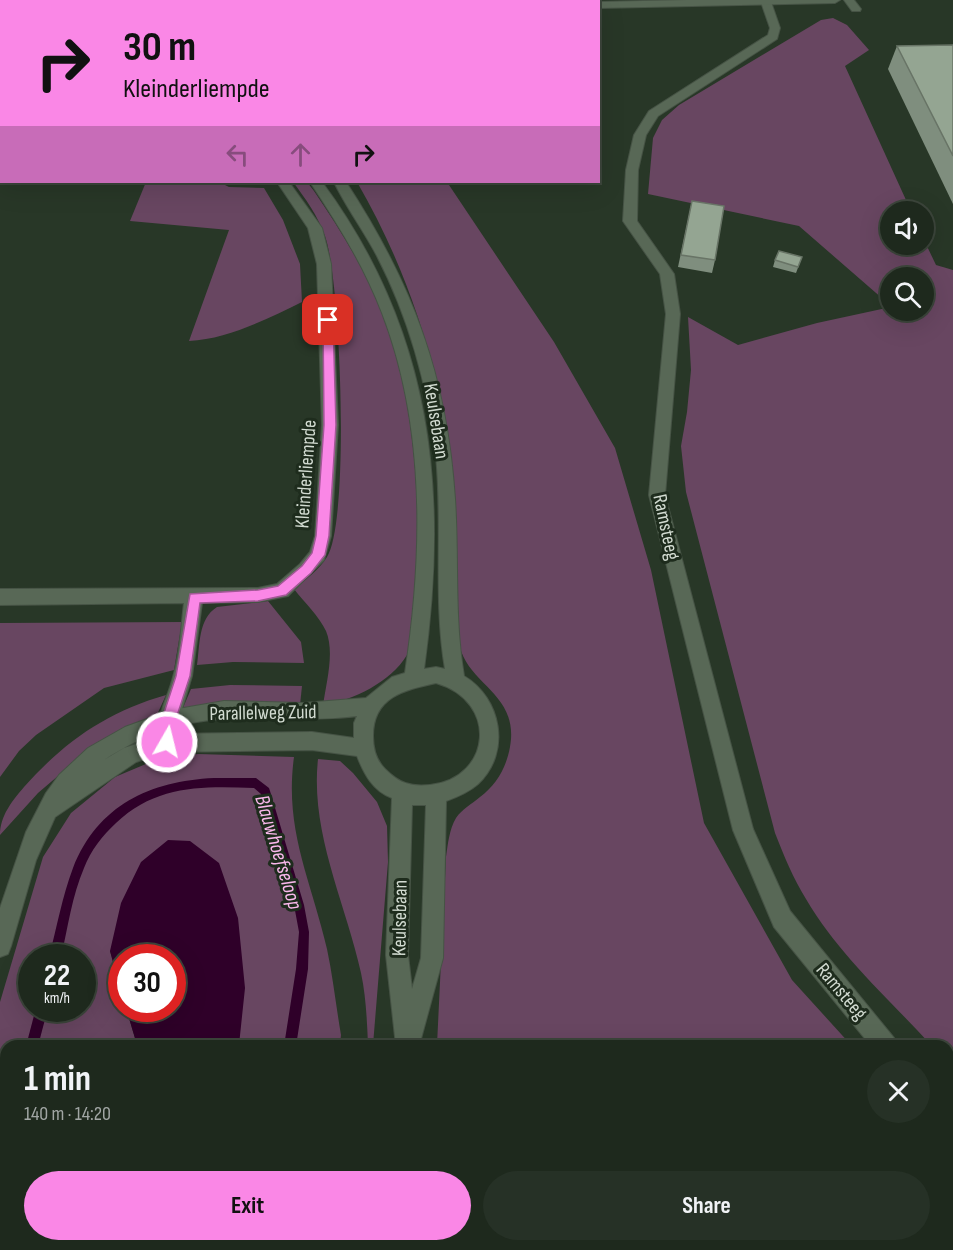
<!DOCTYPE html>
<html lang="en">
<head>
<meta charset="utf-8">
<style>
	body { margin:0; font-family:"Sofia Sans Condensed",sans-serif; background:#263126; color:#f1f3f6; height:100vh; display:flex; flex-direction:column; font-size:22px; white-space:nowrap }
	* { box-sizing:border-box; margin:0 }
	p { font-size:20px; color:#a1a6a4 }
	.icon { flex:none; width:33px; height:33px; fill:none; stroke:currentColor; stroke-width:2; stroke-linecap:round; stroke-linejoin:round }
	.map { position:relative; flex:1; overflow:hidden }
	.details { position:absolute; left:0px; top:1040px; width:954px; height:212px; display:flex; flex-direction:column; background:#1e291d; border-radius:18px 18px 0 0; box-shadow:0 6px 24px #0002,0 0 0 2px #3c453b }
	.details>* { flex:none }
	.guide { position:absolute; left:0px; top:0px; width:600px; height:183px; box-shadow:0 6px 24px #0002,0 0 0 2px #3c453b; background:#fa87e6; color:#111; overflow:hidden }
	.controls { position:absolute; left:880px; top:201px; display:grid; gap:12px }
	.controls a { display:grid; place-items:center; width:54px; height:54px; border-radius:50%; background:#1e291d; box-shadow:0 6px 24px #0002,0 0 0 2px #3c453b; font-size:30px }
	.speed { position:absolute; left:18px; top:944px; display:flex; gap:12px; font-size:30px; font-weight:700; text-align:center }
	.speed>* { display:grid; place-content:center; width:78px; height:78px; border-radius:50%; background:#1e291d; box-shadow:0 6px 24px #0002,0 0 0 2px #3c453b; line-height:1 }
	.speed small { font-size:15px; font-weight:400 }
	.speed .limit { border:9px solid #d22; background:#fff; color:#111 }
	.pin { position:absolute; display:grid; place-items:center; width:51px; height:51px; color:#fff; margin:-26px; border-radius:12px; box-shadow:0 3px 9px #0006 }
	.me { position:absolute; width:66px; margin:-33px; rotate:8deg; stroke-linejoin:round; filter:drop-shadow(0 0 4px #0008) }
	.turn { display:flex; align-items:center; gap:21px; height:126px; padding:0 24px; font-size:27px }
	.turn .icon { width:78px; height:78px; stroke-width:2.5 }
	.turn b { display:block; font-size:42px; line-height:51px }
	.lanes { display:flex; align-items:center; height:57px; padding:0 24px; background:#0003; justify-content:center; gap:30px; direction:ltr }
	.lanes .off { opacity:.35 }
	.round { display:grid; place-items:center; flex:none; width:63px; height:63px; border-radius:32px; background:#263126 }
	.overview { display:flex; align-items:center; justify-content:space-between; height:102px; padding:0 24px }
	h1 { font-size:36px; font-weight:700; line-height:45px }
	.action { display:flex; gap:12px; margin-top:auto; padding:12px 24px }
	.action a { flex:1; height:69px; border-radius:36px; background:#fa87e6; color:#111; font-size:24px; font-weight:700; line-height:69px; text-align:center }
	.action a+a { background:#263126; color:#f1f3f6 }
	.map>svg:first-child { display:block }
</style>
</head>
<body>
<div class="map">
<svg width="953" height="1250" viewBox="0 0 953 1250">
	<rect width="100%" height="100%" fill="#283727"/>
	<g fill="#684661" fill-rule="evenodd">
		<path d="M 833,18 L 847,25 L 869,50 L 845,66 L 911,211 L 891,212 L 891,244 L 924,244 L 924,240 L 936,265 L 953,270 L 953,1069 L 948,1064 L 948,1046 L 931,1045 C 889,999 838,954 806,899 C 793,878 784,856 775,833 L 686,492 L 681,446 L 687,412 L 691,370 L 688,317 L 738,345 L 817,323 L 891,307 L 891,310 L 924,310 L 924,278 L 891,278 L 891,306 L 799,226 L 648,194 L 653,138 L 662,120 L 679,105 L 821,20 Z"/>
		<path d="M 146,182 L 219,182 L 229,187 L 264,188 L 283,220 L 300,264 L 302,302 C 267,319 228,339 189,341 L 229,230 L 130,221 Z"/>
		<path d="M 293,182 L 307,182 L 314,191 C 341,231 367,272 384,318 C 417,404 424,528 412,619 C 411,630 412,646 407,655 C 390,683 354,699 323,706 C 326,683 335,653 326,631 C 319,616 304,602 294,589 C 305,580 319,570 327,557 C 350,521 341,280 325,236 C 318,216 305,198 293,182 Z"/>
		<path d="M 357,182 L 447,182 L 554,342 L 615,448 L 651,570 L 704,823 L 792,980 L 851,1045 L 437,1045 L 446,857 C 448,844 449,830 456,818 C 462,809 472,804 480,797 C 499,783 509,762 511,739 C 514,695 473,685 461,651 C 456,639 459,622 458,610 C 457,576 457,543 455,510 C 448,394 415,282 357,182 Z"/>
		<path d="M 268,601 L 301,642 L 304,663 L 233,662 L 197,665 C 200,645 198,619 217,607 Z"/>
		<polygon points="182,622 174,670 104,688 36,735 19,751 0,777 0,623"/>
		<polygon points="230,685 302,686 300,705 182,710 191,689"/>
		<path d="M 166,695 L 156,717 L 79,758 L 38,793 L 0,835 C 0,816 12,801 24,787 C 65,741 107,712 166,695 Z"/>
		<path d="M 198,754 L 294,757 C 284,830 311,880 327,949 C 333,977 336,1006 341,1035 L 340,1045 L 239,1045 L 238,918 L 110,951 L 121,991 L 122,1008 L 126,1008 L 137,1045 L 6,1046 L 6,1245 L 109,1245 L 99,1250 L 0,1250 L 0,1002 L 43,857 L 71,813 L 115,777 L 153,761 ZM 32,957 L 82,957 L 82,1008 L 32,1008 Z"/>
		<path d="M 318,759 L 340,761 L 353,773 L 377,802 L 387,826 L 388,862 L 373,1045 L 368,1045 C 367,1021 366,996 361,973 C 345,901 310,833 318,759 Z"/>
		<rect x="238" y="1245" width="82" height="5"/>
		<polygon points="429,1245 728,1245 729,1250 429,1250"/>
	</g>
	<g fill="#2f0029">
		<polygon points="168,840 190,841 219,863 238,918 245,988 239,1045 137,1045 126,1008 172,1008 172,957 122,957 121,991 110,951 121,903 141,862"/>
		<polygon points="109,1245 238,1245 238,1250 99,1250"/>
	</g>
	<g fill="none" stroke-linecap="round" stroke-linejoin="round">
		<g fill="#2f0029" fill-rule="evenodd">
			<path d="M 214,778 L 256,778 L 269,788 L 270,791 L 304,905 L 309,932 L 308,969 L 296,1046 L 284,1046 L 296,969 L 299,932 L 294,905 L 261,794 L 254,788 C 202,786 156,785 116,823 C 102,836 91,850 84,868 C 72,896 68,927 61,957 L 49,957 C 57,927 62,897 73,868 C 98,805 150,781 214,778 Z"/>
			<polygon points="36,1008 48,1008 38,1046 26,1046"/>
			<polygon points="6,1140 6,1170 4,1174 0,1176 0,1146 2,1142"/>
		</g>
		<defs>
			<g id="street">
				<rect x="133" y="0" width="10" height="2"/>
				<polygon points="762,0 771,2 780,28 777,39 658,116 646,135 638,170 637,221 674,274 680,314 665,495 753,829 790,911 894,1038 897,1046 871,1046 774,927 733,830 649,495 666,314 660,274 623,221 626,170 634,135 649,111 768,35 770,28 761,2"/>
				<polygon points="844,0 854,0 861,9 860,11 852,11"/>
				<rect x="0" y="79" width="2" height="7"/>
				<path d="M 277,182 L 289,182 L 322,228 L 331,264 L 338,425 L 331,536 L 324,560 L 288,596 L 258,602 L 202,603 L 192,676 L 179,719 L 177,743 L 174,749 L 167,752 L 160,749 C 150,727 168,699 173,677 C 180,654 181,627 184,603 L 0,605 L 0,589 L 258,588 L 277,584 L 300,564 L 310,552 L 315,536 L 322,425 L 317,264 L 308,228 Z"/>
				<polygon points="948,1108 953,1110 953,1138 948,1136"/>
			</g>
			<g id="secondary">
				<polygon points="177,0 187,0 188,2 178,2"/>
				<polygon points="203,0 213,0 214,2 204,2"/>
				<polygon points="686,0 840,0 835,3 598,8 598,2"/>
				<path d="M 310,182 L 322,182 C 432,331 449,489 424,669 L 436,667 L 445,669 C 433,599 443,526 436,456 C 428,387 409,318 377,256 C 364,231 346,207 334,182 L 346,182 C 413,285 447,376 455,499 C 459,558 454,617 464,676 C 501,698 512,752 478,784 C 469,792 457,797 446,801 L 443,958 L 419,1046 L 396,1046 L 386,955 L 392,798 C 373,791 364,774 357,756 L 312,750 L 167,752 L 136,762 L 55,817 L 36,860 L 11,946 L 8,954 L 0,957 L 0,908 L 26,832 L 46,793 L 59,775 L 88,748 L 125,727 L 172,710 L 224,701 L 303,703 L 366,698 L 392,677 L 405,673 C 423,555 426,427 382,313 C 364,266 338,224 310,182 ZM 436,683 C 499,701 492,778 430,785 C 410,787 399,783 385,769 C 376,760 373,749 373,736 C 373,697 404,690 436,683 ZM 357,716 L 354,723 L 354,738 L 312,732 L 167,734 L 124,748 L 104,760 C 140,736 180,721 224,719 C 269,716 312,722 357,716 ZM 412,805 L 426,805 L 421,958 L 412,989 L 408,955 Z"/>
				<rect x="382" y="1245" width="26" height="5"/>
			</g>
		</defs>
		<use href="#street" stroke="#465345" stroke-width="2"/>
		<use href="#secondary" stroke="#465345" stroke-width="2"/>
		<use href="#street" fill="#586856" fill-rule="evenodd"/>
		<use href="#secondary" fill="#586856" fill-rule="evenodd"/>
	</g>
	<g fill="#7f8e7e">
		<rect x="19" y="0" width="67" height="2"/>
		<polygon points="953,45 953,204 888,69 897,46"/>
		<polygon points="692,201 715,260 712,273 678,267"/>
		<polygon points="802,257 796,273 773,267 775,260"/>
		<polygon points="877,1245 938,1245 942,1250 879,1250 876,1246"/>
	</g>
	<g fill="#687466">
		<polygon points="26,0 40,0 41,2 27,2"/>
		<polygon points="72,0 86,0 86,2 69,2"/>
	</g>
	<g fill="#94a592" stroke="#687466" stroke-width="1.5">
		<polygon points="58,0 72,0 69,2 63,2"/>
		<rect x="0" y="23" width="2" height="23"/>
		<polygon points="953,45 953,156 897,46"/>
		<polygon points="692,201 724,206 715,260 681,255"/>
		<polygon points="779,251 802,257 798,267 775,260"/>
		<polygon points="891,1245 938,1245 942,1250 887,1250 887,1249"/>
	</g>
	<polygon fill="#fa87e6" stroke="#a25896" stroke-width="1.5" points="328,316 333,320 336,425 329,536 325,555 311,573 286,595 258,601 200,603 190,676 176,719 172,747 167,749 161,747 159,742 162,719 176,676 190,594 258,590 278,586 302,566 312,553 316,536 324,425 323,320"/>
	<g text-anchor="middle" stroke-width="6" stroke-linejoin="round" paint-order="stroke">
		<g font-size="20" fill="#d2dbd1" stroke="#1e2c1d">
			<text transform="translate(437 421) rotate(81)" y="7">Keulsebaan</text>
			<text transform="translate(305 474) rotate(-86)" y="7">Kleinderliempde</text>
			<text transform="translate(667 527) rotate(78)" y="7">Ramsteeg</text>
			<text transform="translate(263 712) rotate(-1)" y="7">Parallelweg Zuid</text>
			<text transform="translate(399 918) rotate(-89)" y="7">Keulsebaan</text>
			<text transform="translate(842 991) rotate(50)" y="7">Ramsteeg</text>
		</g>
		<g font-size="21" font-style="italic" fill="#f9b7eb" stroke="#1e2c1d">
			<text transform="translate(279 852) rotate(73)" y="7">Blauwhoefseloop</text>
		</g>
	</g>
</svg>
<div class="controls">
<a><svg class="icon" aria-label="sound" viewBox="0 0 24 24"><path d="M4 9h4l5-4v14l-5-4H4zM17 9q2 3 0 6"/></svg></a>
<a><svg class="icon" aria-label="search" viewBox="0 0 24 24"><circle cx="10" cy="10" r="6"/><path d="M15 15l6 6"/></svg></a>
</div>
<div class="speed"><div>22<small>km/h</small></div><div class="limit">30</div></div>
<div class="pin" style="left:328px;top:320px;background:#d93025"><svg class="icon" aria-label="arrive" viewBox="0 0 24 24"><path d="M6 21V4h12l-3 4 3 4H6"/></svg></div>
<svg class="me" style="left:167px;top:742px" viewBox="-20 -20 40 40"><circle r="17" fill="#fa87e6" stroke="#fff" stroke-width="3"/><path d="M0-11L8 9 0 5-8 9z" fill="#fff"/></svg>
<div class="guide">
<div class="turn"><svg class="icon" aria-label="right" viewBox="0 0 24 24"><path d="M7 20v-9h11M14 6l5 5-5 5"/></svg><div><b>30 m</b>Kleinderliempde</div></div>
<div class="lanes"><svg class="icon off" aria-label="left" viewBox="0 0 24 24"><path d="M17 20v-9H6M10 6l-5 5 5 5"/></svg><svg class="icon off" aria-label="ahead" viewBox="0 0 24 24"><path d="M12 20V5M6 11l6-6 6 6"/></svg><svg class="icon" aria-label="right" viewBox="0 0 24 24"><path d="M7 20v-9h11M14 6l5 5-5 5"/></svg></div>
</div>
<section class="details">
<div class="overview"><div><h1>1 min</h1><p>140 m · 14:20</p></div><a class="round"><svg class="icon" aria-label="close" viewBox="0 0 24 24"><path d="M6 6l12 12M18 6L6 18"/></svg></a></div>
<div class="action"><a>Exit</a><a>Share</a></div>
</section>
</div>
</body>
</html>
